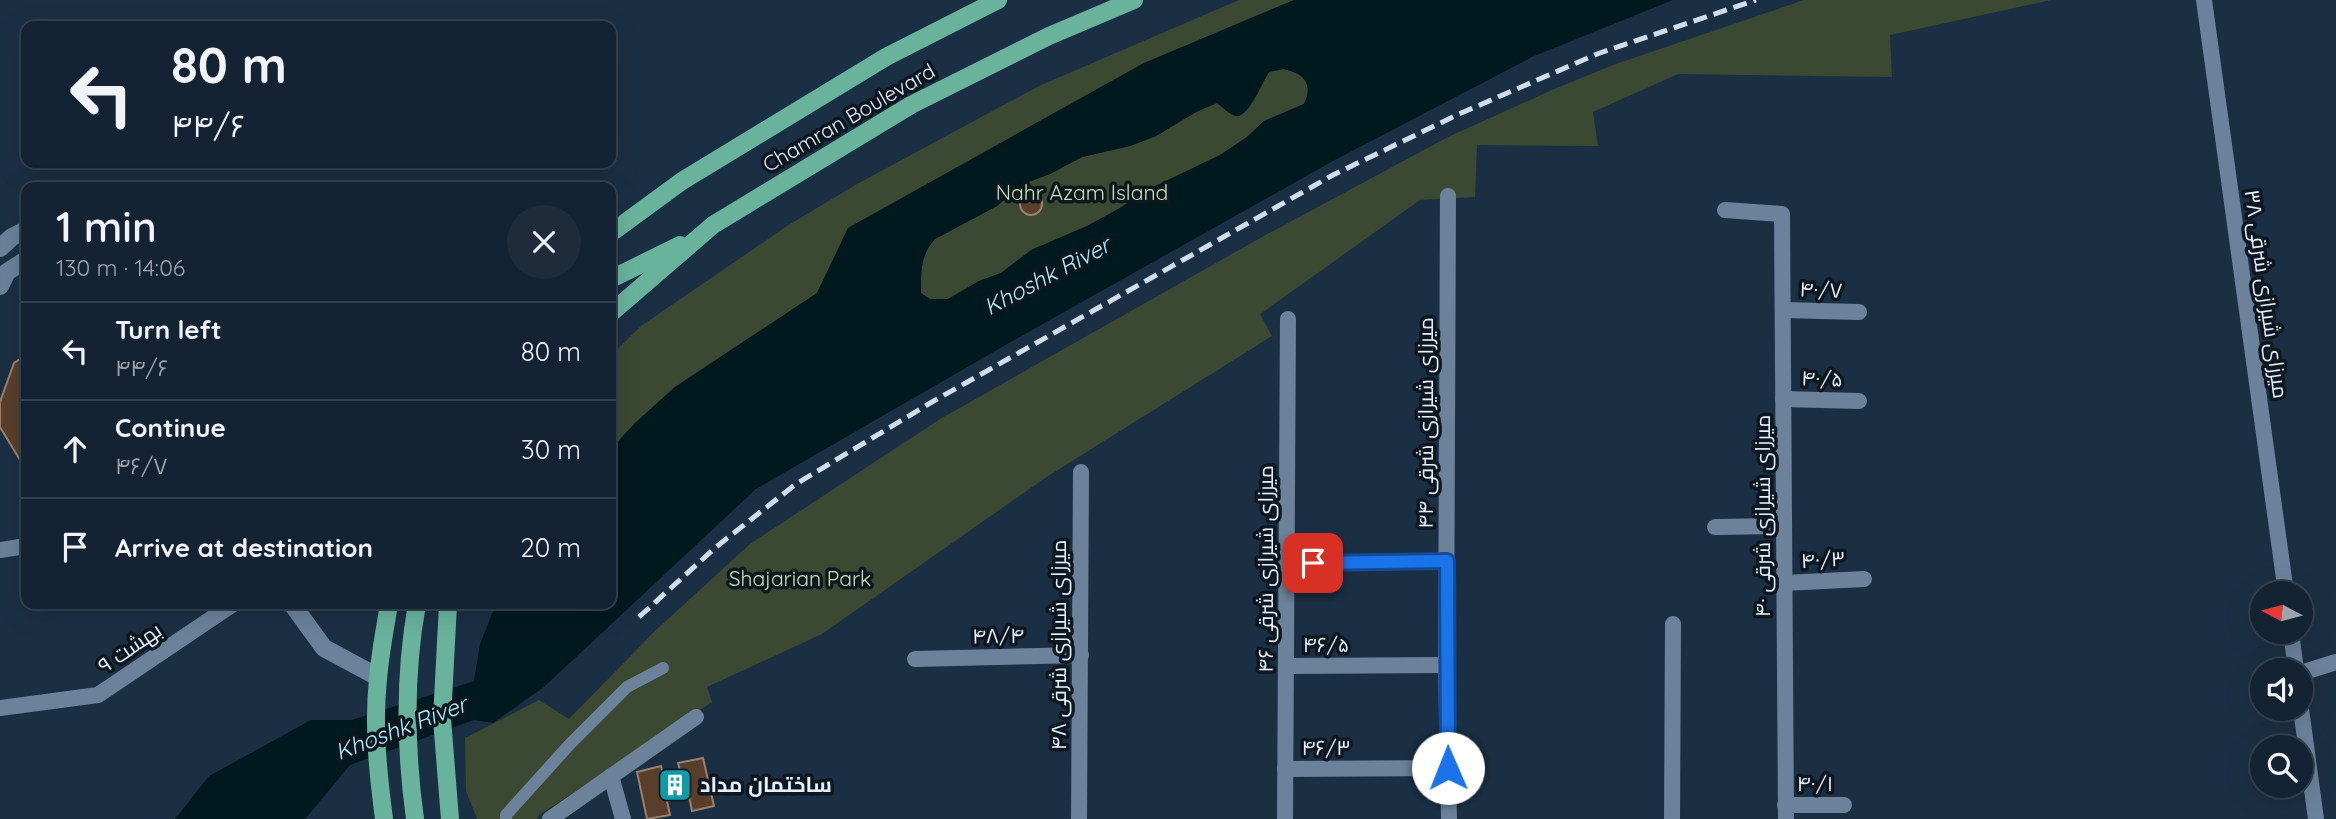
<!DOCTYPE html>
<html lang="en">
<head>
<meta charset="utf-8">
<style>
	body { margin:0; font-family:Quicksand,Cairo,sans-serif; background:#1d2b3b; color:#f1f3f6; height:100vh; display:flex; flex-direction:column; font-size:26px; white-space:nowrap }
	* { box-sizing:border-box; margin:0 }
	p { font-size:23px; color:#9da4ac }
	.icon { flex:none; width:38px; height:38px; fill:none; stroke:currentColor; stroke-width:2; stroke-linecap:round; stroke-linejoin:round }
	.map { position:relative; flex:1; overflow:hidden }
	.sheet { position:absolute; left:21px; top:182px; width:595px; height:427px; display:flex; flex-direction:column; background:#142333; border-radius:14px; box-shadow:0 7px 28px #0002,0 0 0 2px #33404e }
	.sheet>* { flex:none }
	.banner { position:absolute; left:21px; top:21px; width:595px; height:147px; border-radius:14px; box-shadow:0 7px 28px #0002,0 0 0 2px #33404e; background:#142333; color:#f1f3f6; overflow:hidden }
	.needle { width:46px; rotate:277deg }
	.buttons { position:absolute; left:2250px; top:581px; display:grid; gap:14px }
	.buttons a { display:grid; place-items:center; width:63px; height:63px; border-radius:50%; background:#142333; box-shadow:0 7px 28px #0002,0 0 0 2px #33404e; font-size:35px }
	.pin { position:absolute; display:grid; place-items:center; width:60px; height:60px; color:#fff; margin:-30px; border-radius:14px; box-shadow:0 4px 10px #0006 }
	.me { position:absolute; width:77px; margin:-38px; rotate:359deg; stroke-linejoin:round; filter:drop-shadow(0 0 5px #0008) }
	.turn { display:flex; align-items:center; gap:24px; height:147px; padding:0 35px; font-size:32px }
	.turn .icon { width:91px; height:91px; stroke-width:2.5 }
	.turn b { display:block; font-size:49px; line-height:60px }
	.round { display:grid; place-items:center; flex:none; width:74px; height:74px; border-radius:37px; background:#1d2b3b }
	.summary { display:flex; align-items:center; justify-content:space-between; height:119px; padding:0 35px }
	h1 { font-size:42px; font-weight:600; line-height:52px }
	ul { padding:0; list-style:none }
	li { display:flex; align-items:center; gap:21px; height:98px; padding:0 35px; border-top:2px solid #33404e }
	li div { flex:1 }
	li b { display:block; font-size:26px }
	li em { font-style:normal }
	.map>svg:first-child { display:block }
</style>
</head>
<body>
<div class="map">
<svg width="2336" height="819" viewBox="0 0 2336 819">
	<rect width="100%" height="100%" fill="#1b2f44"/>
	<g fill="#3b4832">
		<polygon points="1239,0 1294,0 1144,63 848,228 817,293 675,387 635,423 611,449 611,355 641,326 790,224 857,184 1039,86"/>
		<polygon points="1804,0 2051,0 1890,35 1892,77 1678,74 1593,112 1598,146 1477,145 1475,197 1420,200 1260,314 1272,336 1045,478 822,634 707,687 712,702 539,815 537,819 477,819 466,791 465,738 539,700 569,719 655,631 750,544 940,419 1262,237 1448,137 1552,90 1613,65"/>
		<path d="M 1283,69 C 1304,73 1314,83 1304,104 L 1264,121 L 1247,137 L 1220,155 L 1145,191 L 1120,208 L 1087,226 L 1031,250 L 1001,273 L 979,281 L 948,299 L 930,299 L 921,293 C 921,272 920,255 935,239 L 997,206 L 1023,184 L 1050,174 L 1082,157 L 1130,146 L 1156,136 L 1196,112 L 1217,103 L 1235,116 L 1269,72 Z"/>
	</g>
	<path fill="#00191f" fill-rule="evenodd" d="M 1294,0 L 1673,0 L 1532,57 L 1333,161 L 1009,343 L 756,489 L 544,687 L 493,723 L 474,720 L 350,765 L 305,819 L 175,819 L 209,776 L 311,720 L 352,720 L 474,681 L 480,644 L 496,604 L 611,604 L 611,449 L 635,423 L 675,387 L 817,293 L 848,228 L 1144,63 ZM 1283,69 C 1303,73 1314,83 1304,104 L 1264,121 L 1247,137 L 1220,155 L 1145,191 L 1120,208 L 1087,226 L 1031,250 L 1001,273 L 979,281 L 948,299 L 930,299 L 921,293 C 921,272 920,255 935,239 L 997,206 L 1023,184 L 1050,174 L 1082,157 L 1130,146 L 1156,136 L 1196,112 L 1217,103 C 1222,107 1230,115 1236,116 C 1248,119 1263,81 1269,72 Z"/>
	<g fill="#593e2b" stroke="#9c7f6b" stroke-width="2">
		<circle cx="1031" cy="204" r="11"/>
		<polygon points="26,355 26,394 21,398 26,405 26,470 0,427 0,402 14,363"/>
		<polygon points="703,758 714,806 692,811 689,796 667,801 670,815 647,819 637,772 661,766 663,775 680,771 678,763"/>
	</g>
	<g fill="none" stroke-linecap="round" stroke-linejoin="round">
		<polyline stroke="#6b829a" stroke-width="12" points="506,819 506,815 570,744 627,687 663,668"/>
		<g stroke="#6b829a" stroke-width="16">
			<polyline points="2204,0 2286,593"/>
			<polyline points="1448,196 1446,665 1449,819"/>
			<polyline points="1725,210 1782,214 1786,819"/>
			<polyline points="1783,310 1859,312"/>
			<polyline points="1783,399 1859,401"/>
			<polyline points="1715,527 1784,526"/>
			<polyline points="0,550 26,546"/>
			<polyline points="1286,564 1447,561"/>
			<polyline points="1784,583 1864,579"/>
			<polyline points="2291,632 2296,670"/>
			<polyline points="915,659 1081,655"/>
			<polyline points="1286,666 1446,665"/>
			<polyline points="2301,673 2336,662"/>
			<polyline points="0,708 98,695 233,604"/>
			<polyline points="2301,709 2316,819"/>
			<polyline points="1285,769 1448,768"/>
			<polyline points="611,776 623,819"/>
			<polyline points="1785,805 1844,805"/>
			<polyline points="550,819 696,717"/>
			<polyline points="1079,819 1081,472"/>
			<polyline points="1285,819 1288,319"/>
			<polyline points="1672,819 1673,624"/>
		</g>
		<g stroke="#6b829a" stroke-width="18">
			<polyline points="0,248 12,237 26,230"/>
			<polyline points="0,286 7,272 26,260"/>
			<polyline points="292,604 324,648 378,677"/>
		</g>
		<g stroke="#69b39c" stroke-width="18">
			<polyline points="611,233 682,181 886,57 998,0"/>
			<polyline points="611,279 680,245"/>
			<polyline points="611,313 713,225 911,105 1049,36 1134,0"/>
			<polyline points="448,604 442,719 450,819"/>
			<path d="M 384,819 C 378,773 373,726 378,679 C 380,654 385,629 389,604"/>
			<path d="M 415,819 C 405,746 404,676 417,604"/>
		</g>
		<polyline stroke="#d2ddea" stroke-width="5" stroke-dasharray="14 7" stroke-linecap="butt" points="639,617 716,547 796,484 932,402 1333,175 1459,114 1597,54 1756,0"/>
	</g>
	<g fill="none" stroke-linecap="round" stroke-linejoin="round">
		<defs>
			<polyline id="route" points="1313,563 1447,561 1448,768"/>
		</defs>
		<use href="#route" stroke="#114b97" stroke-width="18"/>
		<use href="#route" stroke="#1a73e8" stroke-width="12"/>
	</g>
	<defs>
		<symbol id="building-square" viewBox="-11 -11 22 22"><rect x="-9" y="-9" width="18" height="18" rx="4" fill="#0f9aa8" stroke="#0e1720"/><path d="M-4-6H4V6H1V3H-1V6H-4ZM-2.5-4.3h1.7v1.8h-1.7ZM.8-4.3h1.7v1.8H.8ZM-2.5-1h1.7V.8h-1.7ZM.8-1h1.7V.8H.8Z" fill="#fff"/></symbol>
	</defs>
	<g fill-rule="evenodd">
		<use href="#building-square" x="656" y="766" width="38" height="38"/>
	</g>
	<g text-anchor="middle" stroke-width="7" stroke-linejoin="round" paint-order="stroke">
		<g font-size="21" fill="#e7f1fd" stroke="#0e1720">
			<text transform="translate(849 118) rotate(-30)" y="7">Chamran Boulevard</text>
			<text transform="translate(1821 290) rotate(2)" y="7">۴۰/۷</text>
			<text transform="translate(2266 294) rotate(82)" y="7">۳۸ میرزای شیرازی شرقی</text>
			<text transform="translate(1822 379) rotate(2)" y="7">۴۰/۵</text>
			<text transform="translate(1426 423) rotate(-90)" y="7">۴۴ میرزای شیرازی شرقی</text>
			<text transform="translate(1763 516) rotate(-90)" y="7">۴۰ میرزای شیرازی شرقی</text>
			<text transform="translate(1823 560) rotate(-3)" y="7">۴۰/۳</text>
			<text transform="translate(1266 569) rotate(-90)" y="7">۴۶ میرزای شیرازی شرقی</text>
			<text transform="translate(998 636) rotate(-1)" y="7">۴۸/۴</text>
			<text transform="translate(1059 645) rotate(-90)" y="7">۴۸ میرزای شیرازی شرقی</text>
			<text x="1326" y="652">۴۶/۵</text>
			<text transform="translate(130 648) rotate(-34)" y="7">۹ بهشت</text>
			<text x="1326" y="755">۴۶/۳</text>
			<text x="1815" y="791">۴۰/۱</text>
		</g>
		<g font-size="21" fill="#c5e4af" stroke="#0e1720">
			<text x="1082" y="200">Nahr Azam Island</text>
			<text x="800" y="586">Shajarian Park</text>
		</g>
		<g font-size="21" font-weight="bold" fill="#e7f1fd" stroke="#0e1720" text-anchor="start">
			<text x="700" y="792">ساختمان مداد</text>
		</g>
		<g font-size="23" font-style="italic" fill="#b3effb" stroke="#0e1720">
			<text transform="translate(1047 276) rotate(-28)" y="8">Khoshk River</text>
			<text transform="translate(401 728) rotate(-21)" y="8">Khoshk River</text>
		</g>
	</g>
</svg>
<div class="buttons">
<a><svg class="needle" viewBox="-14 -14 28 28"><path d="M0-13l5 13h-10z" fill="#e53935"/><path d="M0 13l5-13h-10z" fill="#9da4ac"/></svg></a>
<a><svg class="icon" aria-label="sound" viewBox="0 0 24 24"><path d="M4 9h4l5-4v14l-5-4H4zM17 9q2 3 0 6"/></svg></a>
<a><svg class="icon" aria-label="search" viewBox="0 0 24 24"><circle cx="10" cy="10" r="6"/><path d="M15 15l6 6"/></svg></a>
</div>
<div class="pin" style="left:1313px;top:563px;background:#d93025"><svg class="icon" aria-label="arrive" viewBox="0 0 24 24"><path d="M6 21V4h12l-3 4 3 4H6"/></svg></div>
<svg class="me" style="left:1448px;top:768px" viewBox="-20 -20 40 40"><circle r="19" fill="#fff"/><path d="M0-13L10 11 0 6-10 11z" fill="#1a73e8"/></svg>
<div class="banner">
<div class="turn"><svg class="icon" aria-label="left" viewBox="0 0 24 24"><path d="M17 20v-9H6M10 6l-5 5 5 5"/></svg><div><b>80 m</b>۴۴/۶</div></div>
</div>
<section class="sheet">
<div class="summary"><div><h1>1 min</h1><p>130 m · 14:06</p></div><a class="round"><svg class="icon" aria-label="close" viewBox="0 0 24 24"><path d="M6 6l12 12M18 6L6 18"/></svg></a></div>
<ul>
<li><svg class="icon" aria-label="left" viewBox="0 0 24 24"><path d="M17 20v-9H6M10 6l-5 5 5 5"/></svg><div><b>Turn left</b><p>۴۴/۶</p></div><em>80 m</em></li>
<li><svg class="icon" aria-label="ahead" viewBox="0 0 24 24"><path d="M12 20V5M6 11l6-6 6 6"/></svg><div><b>Continue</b><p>۴۶/۷</p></div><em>30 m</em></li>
<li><svg class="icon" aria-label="arrive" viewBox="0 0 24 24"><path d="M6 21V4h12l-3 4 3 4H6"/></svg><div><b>Arrive at destination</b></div><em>20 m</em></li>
</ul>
</section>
</div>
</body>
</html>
